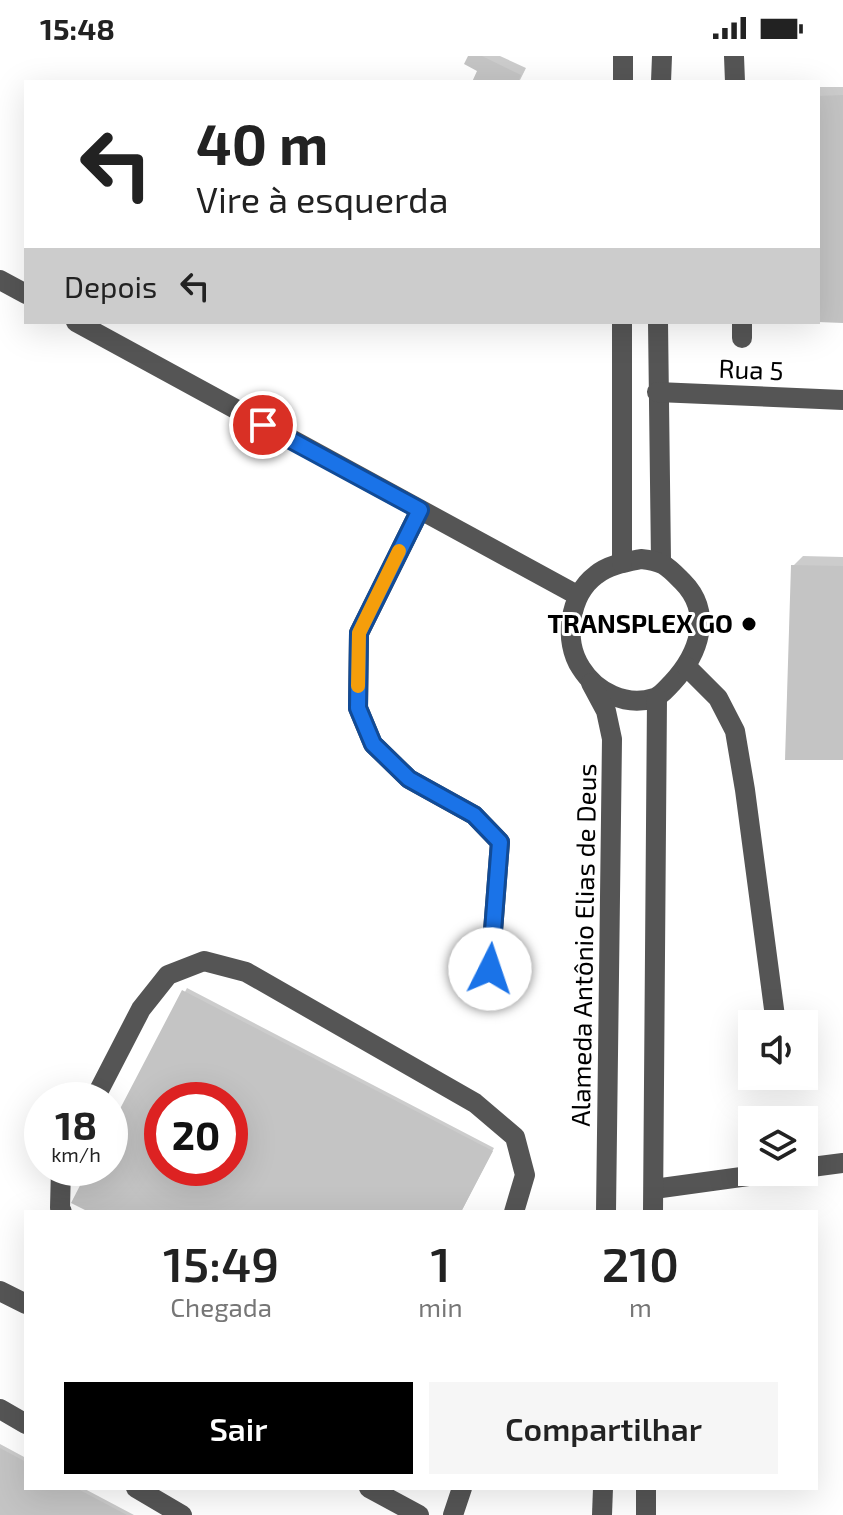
<!DOCTYPE html>
<html lang="pt">
<head>
<meta charset="utf-8">
<style>
	body { margin:0; font-family:"Exo 2",sans-serif; background:#f6f6f6; color:#222; height:100vh; display:flex; flex-direction:column; font-size:30px; white-space:nowrap }
	* { box-sizing:border-box; margin:0 }
	p { font-size:26px; color:#767676 }
	.icon { flex:none; width:44px; height:44px; fill:none; stroke:currentColor; stroke-width:2; stroke-linecap:round; stroke-linejoin:round }
	.map { position:relative; flex:1; overflow:hidden }
	.side { position:absolute; left:24px; top:1154px; width:794px; height:280px; display:flex; flex-direction:column; background:#fff; border-radius:0px; box-shadow:0 8px 32px #0002 }
	.side>* { flex:none }
	.top-card { position:absolute; left:24px; top:24px; width:796px; height:244px; border-radius:0px; box-shadow:0 8px 32px #0002; background:#fff; color:#222; overflow:hidden }
	.controls { position:absolute; left:738px; top:954px; display:grid; gap:16px }
	.controls a { display:grid; place-items:center; width:80px; height:80px; border-radius:0px; background:#fff; box-shadow:0 8px 32px #0002; font-size:40px }
	.speed { position:absolute; left:24px; top:1026px; display:flex; gap:16px; font-size:40px; font-weight:700; text-align:center }
	.speed>* { display:grid; place-content:center; width:104px; height:104px; border-radius:50%; background:#fff; box-shadow:0 8px 32px #0002; line-height:1 }
	.speed small { font-size:20px; font-weight:400 }
	.speed .limit { border:12px solid #d22; background:#fff; color:#111 }
	.pin { position:absolute; display:grid; place-items:center; width:68px; height:68px; color:#fff; margin:-34px; border:4px solid #fff; border-radius:50%; box-shadow:0 2px 8px #0007 }
	.me { position:absolute; width:88px; margin:-44px; rotate:4deg; stroke-linejoin:round; filter:drop-shadow(0 0 6px #0008) }
	.turn { display:flex; align-items:center; gap:28px; height:168px; padding:0 40px; font-size:36px }
	.turn .icon { width:104px; height:104px; stroke-width:2.5 }
	.turn b { display:block; font-size:56px; line-height:68px }
	.then { display:flex; align-items:center; height:76px; padding:0 40px; background:#0003; gap:16px; font-size:30px }
	.eta { display:flex; justify-content:space-evenly; align-items:center; height:136px; text-align:center }
	.eta b { font-size:48px; font-weight:600; line-height:56px }
	.button { display:flex; gap:16px; margin-top:auto; padding:16px 40px }
	.button a { flex:1; height:92px; border-radius:0px; background:#000; color:#fff; font-size:32px; font-weight:600; line-height:92px; text-align:center }
	.button a+a { background:#f6f6f6; color:#222 }
	.status { display:flex; justify-content:space-between; align-items:center; height:56px; padding:0 40px; background:#fff; direction:ltr }
	.status svg { height:22px; fill:currentColor }
	.map>svg:first-child { display:block }
</style>
</head>
<body>
<div class="status"><b>15:48</b><svg viewBox="0 0 49 12"><path d="M0 12V9h3v3zM5 12V6h3v6zM10 12V3h3v9zM15 12V0h3v12zM26 1h20v11H26zM47 4h2v5h-2z"/></svg></div>
<div class="map">
<svg width="843" height="1459" viewBox="0 0 843 1459">
	<rect width="100%" height="100%" fill="#fff"/>
	<g fill="#0003" fill-rule="evenodd">
		<polygon points="470,0 500,0 526,12 519,26 474,26 480,14"/>
		<polygon points="818,31 843,31 843,265 818,264"/>
		<polygon points="803,500 843,501 843,702 793,510"/>
		<path d="M 187,932 L 494,1092 L 461,1156 L 94,1156 L 92,1112 L 110,1112 L 110,1077 ZM 162,1044 L 230,1044 L 230,1112 L 162,1112 Z"/>
		<polygon points="0,1388 26,1402 26,1432 83,1432 134,1459 0,1459"/>
	</g>
	<g fill="#c4c4c4" fill-rule="evenodd">
		<polygon points="468,0 482,0 521,19 518,26 472,26 477,15 464,8"/>
		<polygon points="843,39 843,267 818,266 818,40"/>
		<polygon points="791,509 843,510 843,704 785,704"/>
		<path d="M 182,934 L 493,1095 L 461,1156 L 89,1156 L 71,1147 L 89,1112 L 110,1112 L 110,1072 ZM 162,1044 L 230,1044 L 230,1112 L 162,1112 Z"/>
		<polygon points="0,1392 26,1406 26,1432 76,1432 127,1459 0,1459"/>
	</g>
	<g fill="none" stroke-linecap="round" stroke-linejoin="round">
		<g stroke="#555" stroke-width="20">
			<polyline points="734,0 735,26"/>
			<polyline points="623,26 623,0"/>
			<polyline points="661,26 662,0"/>
			<polyline points="0,224 26,238"/>
			<polyline points="76,266 577,539"/>
			<polyline points="658,266 661,505"/>
			<polyline points="742,266 742,282"/>
			<polyline points="657,336 843,344"/>
			<polyline points="420,454 359,577 358,652 373,688 409,723 474,759 500,786 490,913"/>
			<path d="M 641,503 C 663,505 667,510 682,525 C 714,557 699,598 672,627 C 667,632 661,640 654,642 C 626,651 596,636 581,612 C 563,585 569,539 596,519 C 608,509 626,506 641,503 Z"/>
			<polyline points="622,507 622,266"/>
			<polyline points="687,611 718,642 735,675 745,734 776,968"/>
			<polyline points="591,627 606,655 612,683 606,1156"/>
			<polyline points="94,1044 141,953 168,919 204,905 246,916 475,1047 515,1081 525,1119 514,1156"/>
			<polyline points="61,1112 60,1152 62,1156"/>
			<polyline points="804,1112 843,1107"/>
			<polyline points="654,1133 777,1116"/>
			<polyline points="653,1156 657,642"/>
			<polyline points="0,1235 26,1248"/>
			<polyline points="0,1353 26,1368"/>
			<polyline points="136,1432 182,1459"/>
			<polyline points="369,1432 419,1459"/>
			<polyline points="453,1459 462,1432"/>
			<polyline points="602,1459 603,1432"/>
			<polyline points="646,1459 646,1432"/>
		</g>
	</g>
	<g fill="none" stroke-linecap="round" stroke-linejoin="round">
		<defs>
			<polyline id="route" points="263,369 420,454 359,577 358,652 373,688 409,723 474,759 500,786 490,913"/>
		</defs>
		<use href="#route" stroke="#114b97" stroke-width="20"/>
		<use href="#route" stroke="#1a73e8" stroke-width="14"/>
		<polyline stroke="#f59e0b" stroke-width="14" points="358,630 359,577 399,495"/>
	</g>
	<circle fill="#000" stroke="#fff" stroke-width="3" cx="749" cy="568" r="8"/>
	<g text-anchor="middle" stroke-width="6" stroke-linejoin="round" paint-order="stroke">
		<g font-size="26" fill="#000" stroke="#fff">
			<text transform="translate(751 314) rotate(2)" y="9">Rua 5</text>
			<text transform="translate(584 889) rotate(-89)" y="9">Alameda Antônio Elias de Deus</text>
		</g>
		<g font-size="26" font-weight="bold" fill="#000" stroke="#fff" text-anchor="end">
			<text x="733" y="577">TRANSPLEX GO</text>
		</g>
	</g>
</svg>
<div class="controls">
<a><svg class="icon" aria-label="sound" viewBox="0 0 24 24"><path d="M4 9h4l5-4v14l-5-4H4zM17 9q2 3 0 6"/></svg></a>
<a><svg class="icon" aria-label="layers" viewBox="0 0 24 24"><path d="M12 4l9 5-9 5-9-5zM3 14l9 5 9-5"/></svg></a>
</div>
<div class="speed"><div>18<small>km/h</small></div><div class="limit">20</div></div>
<div class="pin" style="left:263px;top:369px;background:#d93025"><svg class="icon" aria-label="arrive" viewBox="0 0 24 24"><path d="M6 21V4h12l-3 4 3 4H6"/></svg></div>
<svg class="me" style="left:490px;top:913px" viewBox="-20 -20 40 40"><circle r="19" fill="#fff"/><path d="M0-13L10 11 0 6-10 11z" fill="#1a73e8"/></svg>
<div class="top-card">
<div class="turn"><svg class="icon" aria-label="left" viewBox="0 0 24 24"><path d="M17 20v-9H6M10 6l-5 5 5 5"/></svg><div><b>40 m</b>Vire à esquerda</div></div>
<div class="then">Depois<svg class="icon" aria-label="left" viewBox="0 0 24 24"><path d="M17 20v-9H6M10 6l-5 5 5 5"/></svg></div>
</div>
<section class="side">
<div class="eta">
<div><b>15:49</b><p>Chegada</p></div>
<div><b>1</b><p>min</p></div>
<div><b>210</b><p>m</p></div>
</div>
<div class="button"><a>Sair</a><a>Compartilhar</a></div>
</section>
</div>
</body>
</html>
